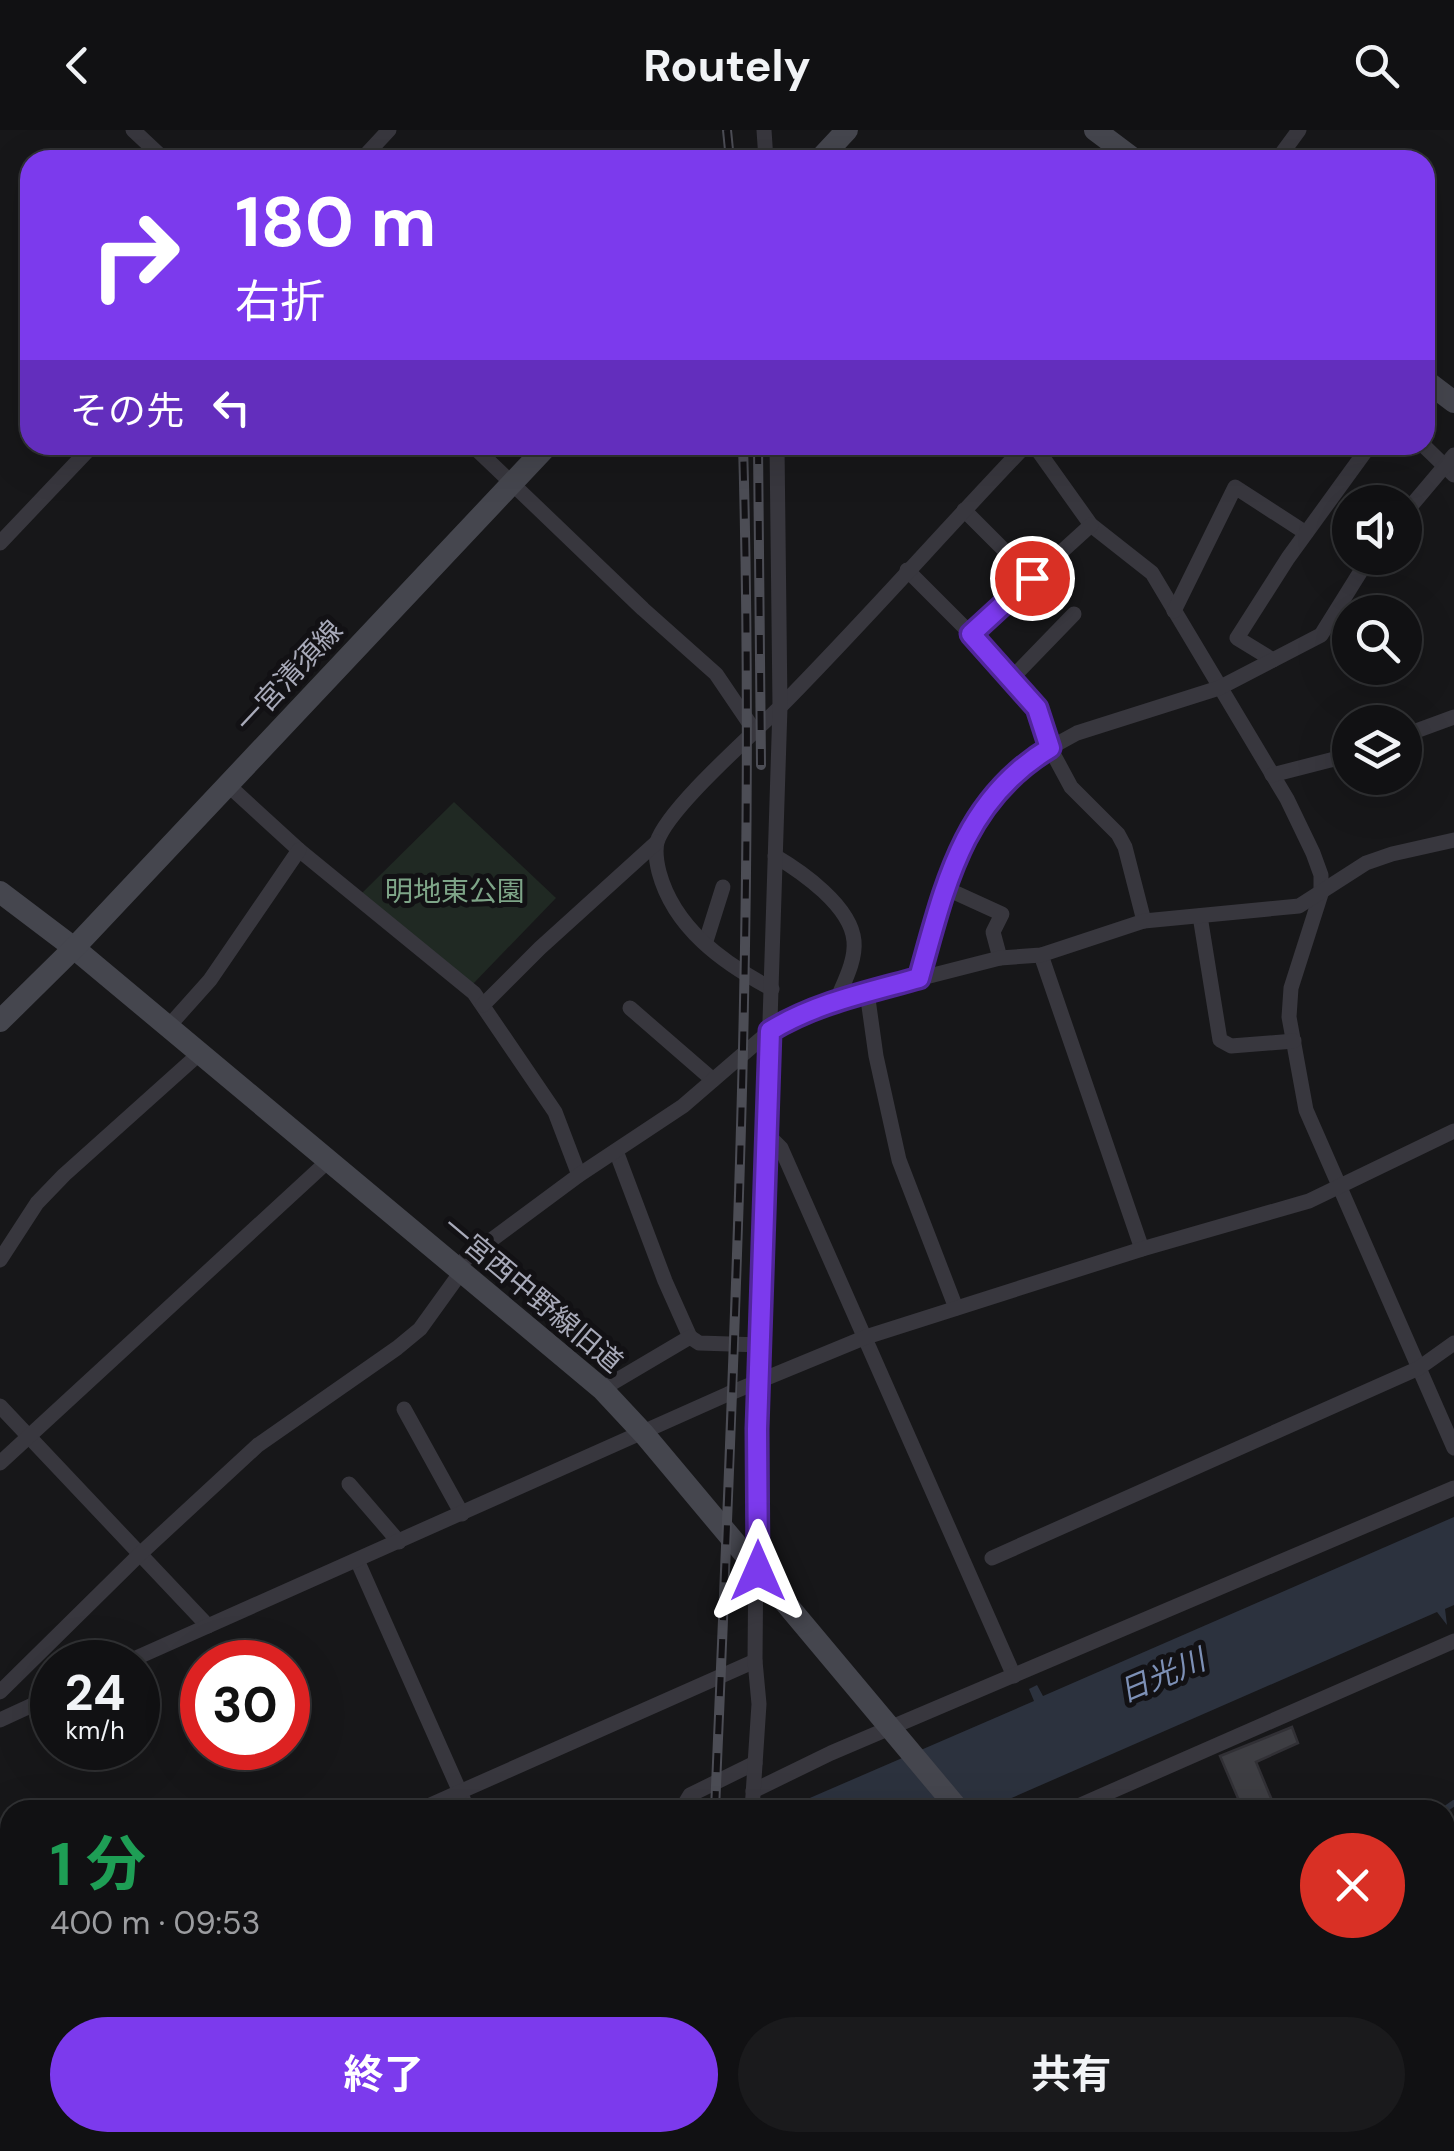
<!DOCTYPE html>
<html lang="ja">
<head>
<meta charset="utf-8">
<style>
	body { margin:0; font-family:"DM Sans","Noto Sans JP",sans-serif; background:#1a1a1c; color:#f1f3f6; height:100vh; display:flex; flex-direction:column; font-size:38px; white-space:nowrap }
	* { box-sizing:border-box; margin:0 }
	p { font-size:32px; color:#9c9da0 }
	.icon { flex:none; width:55px; height:55px; fill:none; stroke:currentColor; stroke-width:2; stroke-linecap:round; stroke-linejoin:round }
	.map { position:relative; flex:1; overflow:hidden }
	.side { position:absolute; left:0px; top:1670px; width:1455px; height:352px; display:flex; flex-direction:column; background:#111113; border-radius:30px 30px 0 0; box-shadow:0 10px 40px #0002,0 0 0 2px #303133 }
	.side>* { flex:none }
	.hud { position:absolute; left:20px; top:20px; width:1415px; height:305px; border-radius:30px; box-shadow:0 10px 40px #0002,0 0 0 2px #303133; background:#7c3aed; color:#fff; overflow:hidden }
	.tools { position:absolute; left:1332px; top:355px; display:grid; gap:20px }
	.tools a { display:grid; place-items:center; width:90px; height:90px; border-radius:50%; background:#111113; box-shadow:0 10px 40px #0002,0 0 0 2px #303133; font-size:50px }
	.speed { position:absolute; left:30px; top:1510px; display:flex; gap:20px; font-size:50px; font-weight:700; text-align:center }
	.speed>* { display:grid; place-content:center; width:130px; height:130px; border-radius:50%; background:#111113; box-shadow:0 10px 40px #0002,0 0 0 2px #303133; line-height:1 }
	.speed small { font-size:25px; font-weight:400 }
	.speed .limit { border:15px solid #d22; background:#fff; color:#111 }
	.pin { position:absolute; display:grid; place-items:center; width:85px; height:85px; color:#fff; margin:-42px; border:5px solid #fff; border-radius:50%; box-shadow:0 2px 10px #0007 }
	.me { position:absolute; width:110px; margin:-55px; rotate:0deg; stroke-linejoin:round; filter:drop-shadow(0 0 8px #0008) }
	.turn { display:flex; align-items:center; gap:35px; height:210px; padding:0 50px; font-size:45px }
	.turn .icon { width:130px; height:130px; stroke-width:2.5 }
	.turn b { display:block; font-size:70px; line-height:85px }
	.then { display:flex; align-items:center; height:95px; padding:0 50px; background:#0003; gap:20px; font-size:38px }
	.round { display:grid; place-items:center; flex:none; width:105px; height:105px; border-radius:52px; background:#1a1a1c }
	.head { display:flex; align-items:center; justify-content:space-between; height:170px; padding:0 50px }
	h1 { font-size:60px; font-weight:700; line-height:75px; color:#1e9e55 }
	.action { display:flex; gap:20px; margin-top:auto; padding:20px 50px }
	.action a { flex:1; height:115px; border-radius:60px; background:#7c3aed; color:#fff; font-size:40px; font-weight:700; line-height:115px; text-align:center }
	.action a+a { background:#1a1a1c; color:#f1f3f6 }
	header { display:flex; justify-content:space-between; align-items:center; height:130px; padding:0 50px; background:#111113; font-size:45px; font-weight:700 }
	.map>svg:first-child { display:block }
</style>
</head>
<body>
<header><svg class="icon" aria-label="back" viewBox="0 0 24 24"><path d="M15 5l-7 7 7 7"/></svg>Routely<svg class="icon" aria-label="search" viewBox="0 0 24 24"><circle cx="10" cy="10" r="6"/><path d="M15 15l6 6"/></svg></header>
<div class="map">
<svg width="1454" height="2021" viewBox="0 0 1454 2021">
	<rect width="100%" height="100%" fill="#171719"/>
	<polygon fill="#202923" points="454,672 556,768 471,856 361,764"/>
	<g fill="#2c323e">
		<polygon points="1454,1387 1454,1475 1445,1479 1447,1495 1437,1482 984,1680 782,1680 1034,1571 1029,1559 1037,1555 1043,1566"/>
		<polygon points="40,2012 227,2012 227,2013 207,2021 20,2021"/>
	</g>
	<g fill="none" stroke-linecap="round" stroke-linejoin="round">
		<g stroke="#2c323e" stroke-width="6">
			<polyline points="1444,1680 1454,1673"/>
			<polyline points="984,2012 995,2021"/>
		</g>
	</g>
	<polygon fill="#3e3e43" stroke="#313035" stroke-width="2.5" points="1292,1597 1298,1613 1256,1632 1276,1680 1243,1680 1220,1626"/>
	<g fill="none" stroke-linecap="round" stroke-linejoin="round">
		<g stroke="#38373e" stroke-width="15">
			<polyline points="133,0 165,30"/>
			<polyline points="764,0 766,30"/>
			<polyline points="361,30 389,0"/>
			<polyline points="1277,30 1299,0"/>
			<polyline points="472,315 643,479 716,544 754,600"/>
			<polyline points="1034,315 1091,395 1152,443 1287,669 1313,723 1321,745 1321,764 1291,858 1289,887 1306,980 1454,1318"/>
			<polyline points="1423,315 1454,345"/>
			<polyline points="964,380 1032,448"/>
			<polyline points="1405,383 1454,325"/>
			<polyline points="0,413 93,315"/>
			<polyline points="907,440 997,530 1037,578 1050,618 1071,657 1118,704 1125,717 1144,791"/>
			<polyline points="1174,481 1235,357 1306,403"/>
			<polyline points="971,504 1091,395"/>
			<polyline points="1273,530 1237,508 1288,428 1370,315"/>
			<polyline points="1012,548 1074,484"/>
			<polyline points="1405,605 1454,587"/>
			<polyline points="1272,645 1350,625"/>
			<polyline points="228,655 299,720 474,863 555,982 579,1045"/>
			<path d="M 775,726 C 802,742 851,776 854,811 C 856,831 843,854 836,872"/>
			<polyline points="945,758 1002,784 993,802 1000,828"/>
			<polyline points="1200,786 1220,910 1231,916 1294,911"/>
			<polyline points="706,811 723,757"/>
			<polyline points="1041,825 1142,1119"/>
			<polyline points="919,848 949,744 967,702 991,666 1016,642 1046,620 1077,603 1219,558 1321,505 1369,428"/>
			<path d="M 772,859 C 723,833 674,798 659,742 C 657,734 655,721 657,712 C 668,678 752,605 780,577 C 864,492 943,402 1026,315"/>
			<polyline points="867,862 876,926 899,1030 956,1178"/>
			<polyline points="483,875 540,818 657,712"/>
			<polyline points="630,878 713,950"/>
			<polyline points="168,897 210,850 299,720"/>
			<polyline points="768,1005 781,1018 1014,1546"/>
			<polyline points="616,1021 665,1151 690,1207"/>
			<polyline points="0,1130 37,1073 64,1045 199,924"/>
			<polyline points="455,1137 579,1045 683,976 770,901 789,889 855,865 1000,828 1041,825 1144,791 1299,776 1366,733 1392,724 1454,710"/>
			<polyline points="602,1259 690,1207 699,1213 761,1215"/>
			<polyline points="0,1276 208,1496"/>
			<polyline points="404,1279 462,1384"/>
			<polyline points="0,1333 328,1031"/>
			<polyline points="349,1354 399,1412"/>
			<polyline points="992,1428 1419,1238 1454,1213"/>
			<polyline points="357,1430 468,1680"/>
			<polyline points="127,1532 728,1264 866,1207 1142,1119 1309,1071 1454,1001"/>
			<polyline points="0,1562 140,1424 258,1315 397,1218 420,1199 461,1142"/>
			<polyline points="0,1590 52,1566"/>
			<polyline points="753,1661 831,1623 1454,1358"/>
			<polyline points="419,1680 755,1531"/>
			<polyline points="681,1680 690,1665 755,1633"/>
			<polyline points="752,1680 759,1574 755,1531 757,1299 780,577 777,315"/>
			<polyline points="1069,1680 1454,1511"/>
			<polyline points="1445,1776 1454,1789"/>
			<polyline points="0,1867 10,1863"/>
			<polyline points="1445,1960 1454,1964"/>
			<polyline points="0,1991 10,1986"/>
			<polyline points="418,2012 429,2021"/>
			<polyline points="841,2012 852,2021"/>
			<polyline points="1165,2012 1175,2021"/>
			<polyline points="292,2021 311,2012"/>
			<polyline points="551,2021 559,2012"/>
			<polyline points="681,2021 681,2012"/>
			<polyline points="737,2021 737,2012"/>
			<polyline points="1348,2021 1355,2012"/>
		</g>
		<g stroke="#45464e" stroke-width="22">
			<polyline points="1095,0 1135,30"/>
			<polyline points="819,30 847,0"/>
			<polyline points="1425,250 1454,272"/>
			<polyline points="0,762 74,818 602,1259 644,1304 959,1680"/>
			<polyline points="0,891 74,818 548,315"/>
		</g>
		<defs>
			<g id="rail">
				<polyline points="727,0 730,30"/>
				<polyline points="758,315 761,635"/>
				<path d="M 715,1680 C 734,1226 756,770 743,315"/>
				<polyline points="716,2021 716,2012"/>
			</g>
		</defs>
		<use href="#rail" stroke="#4c4d55" stroke-width="10"/>
		<use href="#rail" stroke="#121114" stroke-width="6" stroke-dasharray="19" stroke-linecap="butt"/>
	</g>
	<g fill="none" stroke-linecap="round" stroke-linejoin="round">
		<defs>
			<path id="route" d="M 758,1441 L 757,1299 L 770,901 C 815,873 869,862 919,848 C 945,756 962,671 1050,618 L 1037,578 L 971,504 L 1032,448"/>
		</defs>
		<use href="#route" stroke="#51269a" stroke-width="25"/>
		<use href="#route" stroke="#7c3aed" stroke-width="18"/>
	</g>
	<g text-anchor="middle" stroke-width="10" stroke-linejoin="round" paint-order="stroke">
		<g font-size="28" fill="#a8aab9" stroke="#121114">
			<text transform="translate(289 546) rotate(-47)" y="10">一宮清須線</text>
			<text transform="translate(533 1164) rotate(40)" y="10">一宮西中野線旧道</text>
		</g>
		<g font-size="28" fill="#7ea588" stroke="#121114">
			<text x="455" y="771">明地東公園</text>
		</g>
		<g font-size="30" font-style="italic" fill="#7d90b6" stroke="#121114">
			<text transform="translate(1162 1546) rotate(-23)" y="10">日光川</text>
		</g>
	</g>
</svg>
<div class="tools">
<a><svg class="icon" aria-label="sound" viewBox="0 0 24 24"><path d="M4 9h4l5-4v14l-5-4H4zM17 9q2 3 0 6"/></svg></a>
<a><svg class="icon" aria-label="search" viewBox="0 0 24 24"><circle cx="10" cy="10" r="6"/><path d="M15 15l6 6"/></svg></a>
<a><svg class="icon" aria-label="layers" viewBox="0 0 24 24"><path d="M12 4l9 5-9 5-9-5zM3 14l9 5 9-5"/></svg></a>
</div>
<div class="speed"><div>24<small>km/h</small></div><div class="limit">30</div></div>
<div class="pin" style="left:1032px;top:448px;background:#d93025"><svg class="icon" aria-label="arrive" viewBox="0 0 24 24"><path d="M6 21V4h12l-3 4 3 4H6"/></svg></div>
<svg class="me" style="left:758px;top:1441px" viewBox="-20 -20 40 40"><path d="M0-17L14 15 0 8-14 15z" fill="#7c3aed" stroke="#fff" stroke-width="4"/></svg>
<div class="hud">
<div class="turn"><svg class="icon" aria-label="right" viewBox="0 0 24 24"><path d="M7 20v-9h11M14 6l5 5-5 5"/></svg><div><b>180 m</b>右折</div></div>
<div class="then">その先<svg class="icon" aria-label="left" viewBox="0 0 24 24"><path d="M17 20v-9H6M10 6l-5 5 5 5"/></svg></div>
</div>
<section class="side">
<div class="head"><div><h1>1 分</h1><p>400 m · 09:53</p></div><a class="round" style="background:#d93025;color:#fff"><svg class="icon" aria-label="close" viewBox="0 0 24 24"><path d="M6 6l12 12M18 6L6 18"/></svg></a></div>
<div class="action"><a>終了</a><a>共有</a></div>
</section>
</div>
</body>
</html>
